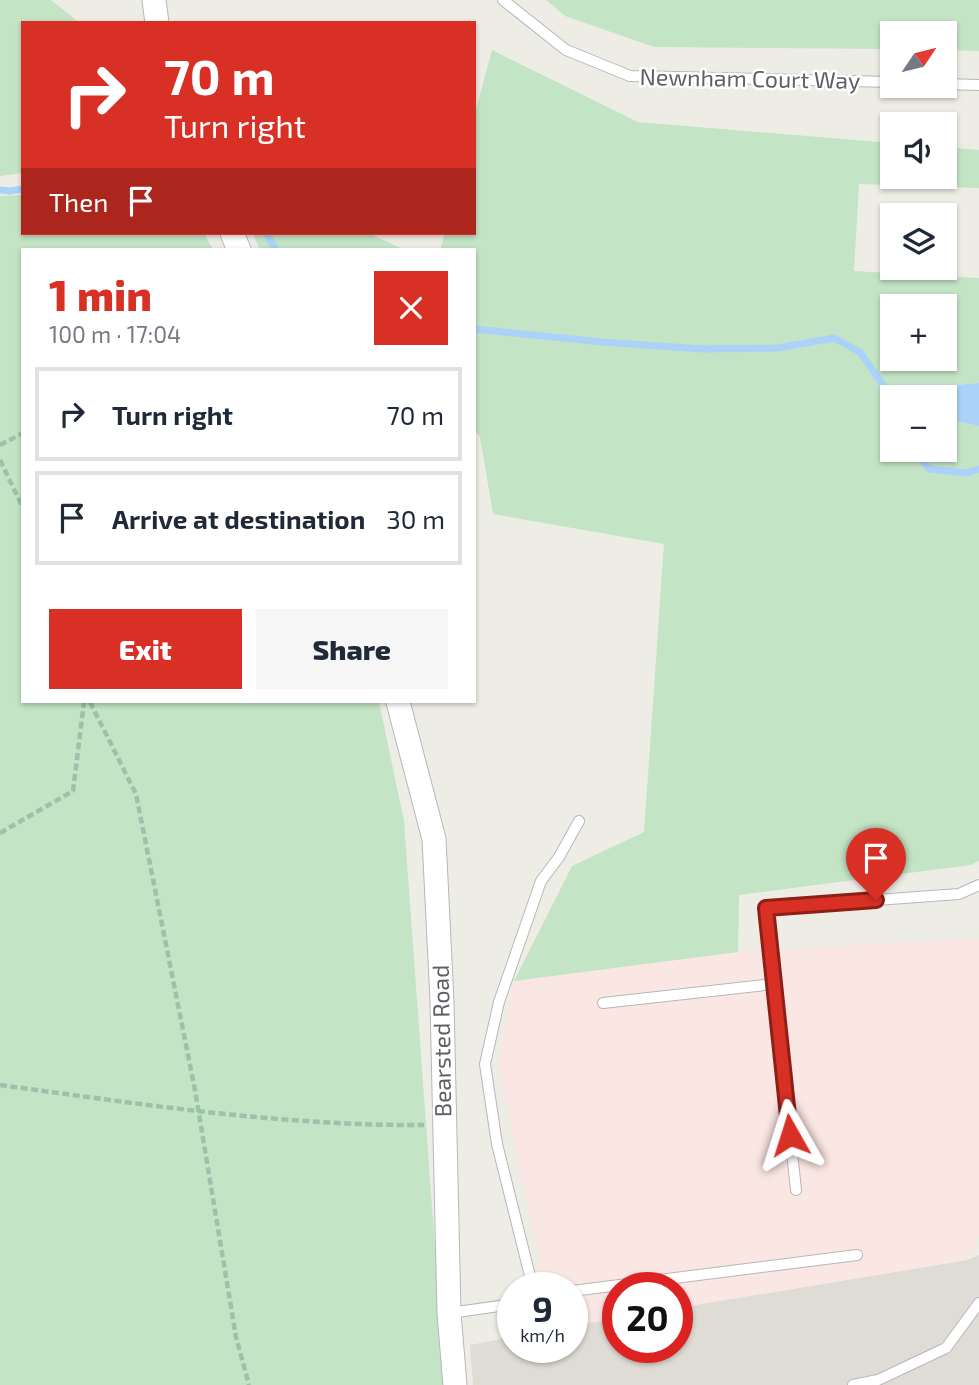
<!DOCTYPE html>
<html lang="en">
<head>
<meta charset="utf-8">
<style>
	body { margin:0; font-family:"Exo 2",sans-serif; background:#f6f6f7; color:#1f2937; height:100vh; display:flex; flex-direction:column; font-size:26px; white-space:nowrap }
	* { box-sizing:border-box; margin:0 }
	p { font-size:23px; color:#747a83 }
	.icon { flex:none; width:38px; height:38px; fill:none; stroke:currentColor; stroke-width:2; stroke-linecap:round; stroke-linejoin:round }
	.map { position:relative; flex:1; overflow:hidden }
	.drawer { position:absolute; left:21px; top:248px; width:455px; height:455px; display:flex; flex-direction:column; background:#fff; border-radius:0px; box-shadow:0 2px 5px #0004 }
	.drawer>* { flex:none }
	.top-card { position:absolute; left:21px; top:21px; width:455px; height:214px; border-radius:0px; box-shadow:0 2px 5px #0004; background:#d93025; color:#fff; overflow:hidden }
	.needle { width:46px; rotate:55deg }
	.buttons { position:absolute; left:880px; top:21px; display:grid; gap:14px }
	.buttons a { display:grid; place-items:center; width:77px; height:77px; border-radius:0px; background:#fff; box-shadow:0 2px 5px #0004; font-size:35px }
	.speed { position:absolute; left:497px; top:1272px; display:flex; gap:14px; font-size:35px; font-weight:700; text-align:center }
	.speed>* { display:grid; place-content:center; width:91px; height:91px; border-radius:50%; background:#fff; box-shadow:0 2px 5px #0004; line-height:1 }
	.speed small { font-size:18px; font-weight:400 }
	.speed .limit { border:10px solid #d22; background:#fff; color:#111 }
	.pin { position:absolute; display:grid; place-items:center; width:60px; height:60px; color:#fff; margin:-72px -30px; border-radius:50% 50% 50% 0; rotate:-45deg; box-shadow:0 0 7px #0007 }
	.pin .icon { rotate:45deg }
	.me { position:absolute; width:77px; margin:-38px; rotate:354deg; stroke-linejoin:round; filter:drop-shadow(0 0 5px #0008) }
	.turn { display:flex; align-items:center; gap:24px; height:147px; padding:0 28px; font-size:32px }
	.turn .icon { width:91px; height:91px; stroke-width:2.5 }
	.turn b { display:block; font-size:49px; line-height:60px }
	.then { display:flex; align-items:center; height:66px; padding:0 28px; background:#0003; gap:14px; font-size:26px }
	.round { display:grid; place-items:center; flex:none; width:74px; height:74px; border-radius:0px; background:#f6f6f7 }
	.headline { display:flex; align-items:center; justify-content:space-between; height:119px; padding:0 28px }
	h1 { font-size:42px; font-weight:800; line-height:52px; color:#d93025 }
	.cta { display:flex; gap:14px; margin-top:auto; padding:14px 28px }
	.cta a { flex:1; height:80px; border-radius:0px; background:#d93025; color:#fff; font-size:28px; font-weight:800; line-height:80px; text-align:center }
	.cta a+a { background:#f6f6f7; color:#1f2937 }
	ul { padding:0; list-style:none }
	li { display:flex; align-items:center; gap:21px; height:94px; margin:0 14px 10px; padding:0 14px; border:4px solid #e0e1e3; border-radius:0px }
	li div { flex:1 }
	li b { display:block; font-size:26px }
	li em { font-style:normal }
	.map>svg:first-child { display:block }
</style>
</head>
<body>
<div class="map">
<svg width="979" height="1385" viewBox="0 0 979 1385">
	<rect width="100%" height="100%" fill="#eeede5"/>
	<polygon fill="#dedcd4" points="979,1255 979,1385 473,1385 470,1345 513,1337 513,1348 572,1348 572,1326 618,1318 618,1348 677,1348 677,1308 967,1260"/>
	<polygon fill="#fae6e3" points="979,938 979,1236 967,1260 677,1308 677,1288 618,1288 618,1318 572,1326 572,1288 545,1288 499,1064 514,981 738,952"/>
	<g fill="#c4e4c6" fill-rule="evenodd">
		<polygon points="0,0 51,0 80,23 23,23 23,173 0,176"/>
		<polygon points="546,0 979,0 979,51 945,50 945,33 892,33 892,49 654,47 565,16"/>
		<path d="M 492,50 L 638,122 L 892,143 L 892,177 L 945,177 L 945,147 L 979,150 L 979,188 L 859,184 L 854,271 L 979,278 L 979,383 L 920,388 L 928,397 L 892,397 L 892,450 L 945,450 L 945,413 L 951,420 L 979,426 L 979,861 L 971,865 L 739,895 L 738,952 L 514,981 L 572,866 L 644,832 L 664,544 L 493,514 L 480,437 L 474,430 L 474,250 L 440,250 L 445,233 L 474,233 L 474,117 ZM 892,306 L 945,306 L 945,359 L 892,359 Z"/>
		<polygon points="23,195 23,233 204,233 213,250 23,250 23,702 379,702 404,821 445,1385 0,1385 0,196"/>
		<polygon points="253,233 368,233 405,250 260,250"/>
	</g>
	<polygon fill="#abd2f9" points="979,383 979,426 951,420 945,413 945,397 928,397 919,388"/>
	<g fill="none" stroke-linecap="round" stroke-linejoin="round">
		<g stroke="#abd2f9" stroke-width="7">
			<polyline points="0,190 10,191 23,189"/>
			<polyline points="266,233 276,250"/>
			<polyline points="474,329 602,342 703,349 777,348 834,338 860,352 881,382 892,410"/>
			<polyline points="915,450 929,469 966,473 979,469"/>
		</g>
		<defs>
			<g id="service">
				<polyline points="503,0 566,50 630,76 892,82"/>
				<polyline points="945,84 979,85"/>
				<polyline points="603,1003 774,984"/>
				<polyline points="796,1190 766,908 959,894 979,885"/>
				<polyline points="533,1288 497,1144 485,1064 499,1002 541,881 559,857 579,821"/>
				<polyline points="572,1291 857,1255"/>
				<polyline points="450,1313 513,1304"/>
				<polyline points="853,1385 878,1380 946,1348 979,1303"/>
			</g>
			<g id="tertiary">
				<polyline points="154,0 157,23"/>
				<polyline points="232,233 239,250"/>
				<polyline points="398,702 434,839 442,1001 449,1313 455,1385"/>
			</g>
		</defs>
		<use href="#service" stroke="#b6b7bb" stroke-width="12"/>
		<use href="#tertiary" stroke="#b6b7bb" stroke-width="25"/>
		<g stroke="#9cc2a9" stroke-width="4.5" stroke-dasharray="7 3.5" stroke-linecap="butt">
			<polyline points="0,445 23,433"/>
			<polyline points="0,460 23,508"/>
			<polyline points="90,702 136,794 195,1090 236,1337 249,1385"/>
			<polyline points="0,833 73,791 84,702"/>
			<path d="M 0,1085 C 140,1104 282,1126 424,1125"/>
		</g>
		<use href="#service" stroke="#fff" stroke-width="10"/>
		<use href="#tertiary" stroke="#fff" stroke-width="23"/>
	</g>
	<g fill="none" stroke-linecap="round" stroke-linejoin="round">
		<defs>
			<polyline id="route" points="790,1135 766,908 876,900"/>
		</defs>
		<use href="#route" stroke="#8d1f18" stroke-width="18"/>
		<use href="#route" stroke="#d93025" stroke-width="12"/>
	</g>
	<g text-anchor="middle" stroke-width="5" stroke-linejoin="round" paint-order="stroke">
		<g font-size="23" fill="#5d6065" stroke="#fff">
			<text transform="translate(750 79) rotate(1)" y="8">Newnham Court Way</text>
			<text transform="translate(442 1041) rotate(-91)" y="8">Bearsted Road</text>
		</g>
	</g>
</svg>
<div class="buttons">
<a><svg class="needle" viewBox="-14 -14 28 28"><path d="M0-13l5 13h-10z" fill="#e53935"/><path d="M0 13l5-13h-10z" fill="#747a83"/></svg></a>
<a><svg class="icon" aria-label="sound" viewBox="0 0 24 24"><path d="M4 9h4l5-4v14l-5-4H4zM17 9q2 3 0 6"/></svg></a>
<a><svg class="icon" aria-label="layers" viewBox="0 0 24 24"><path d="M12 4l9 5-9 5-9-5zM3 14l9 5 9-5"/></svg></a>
<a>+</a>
<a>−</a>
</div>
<div class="speed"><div>9<small>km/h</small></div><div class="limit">20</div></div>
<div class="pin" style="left:876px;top:900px;background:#d93025"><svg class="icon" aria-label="arrive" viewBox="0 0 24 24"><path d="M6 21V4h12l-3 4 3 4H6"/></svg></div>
<svg class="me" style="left:790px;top:1135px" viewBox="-20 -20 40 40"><path d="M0-17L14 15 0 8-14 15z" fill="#d93025" stroke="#fff" stroke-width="4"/></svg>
<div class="top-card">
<div class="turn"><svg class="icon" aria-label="right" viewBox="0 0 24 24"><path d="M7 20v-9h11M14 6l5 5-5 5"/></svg><div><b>70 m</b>Turn right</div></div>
<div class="then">Then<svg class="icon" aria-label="arrive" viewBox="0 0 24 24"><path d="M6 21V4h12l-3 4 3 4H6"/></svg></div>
</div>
<section class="drawer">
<div class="headline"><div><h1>1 min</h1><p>100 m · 17:04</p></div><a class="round" style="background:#d93025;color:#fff"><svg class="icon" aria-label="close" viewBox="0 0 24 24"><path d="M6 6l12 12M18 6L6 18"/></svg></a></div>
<ul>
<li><svg class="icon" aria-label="right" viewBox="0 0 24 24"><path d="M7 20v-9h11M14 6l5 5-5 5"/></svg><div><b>Turn right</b></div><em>70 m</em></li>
<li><svg class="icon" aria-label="arrive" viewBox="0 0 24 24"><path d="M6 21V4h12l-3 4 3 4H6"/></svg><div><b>Arrive at destination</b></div><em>30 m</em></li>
</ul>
<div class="cta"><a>Exit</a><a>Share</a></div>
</section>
</div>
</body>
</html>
